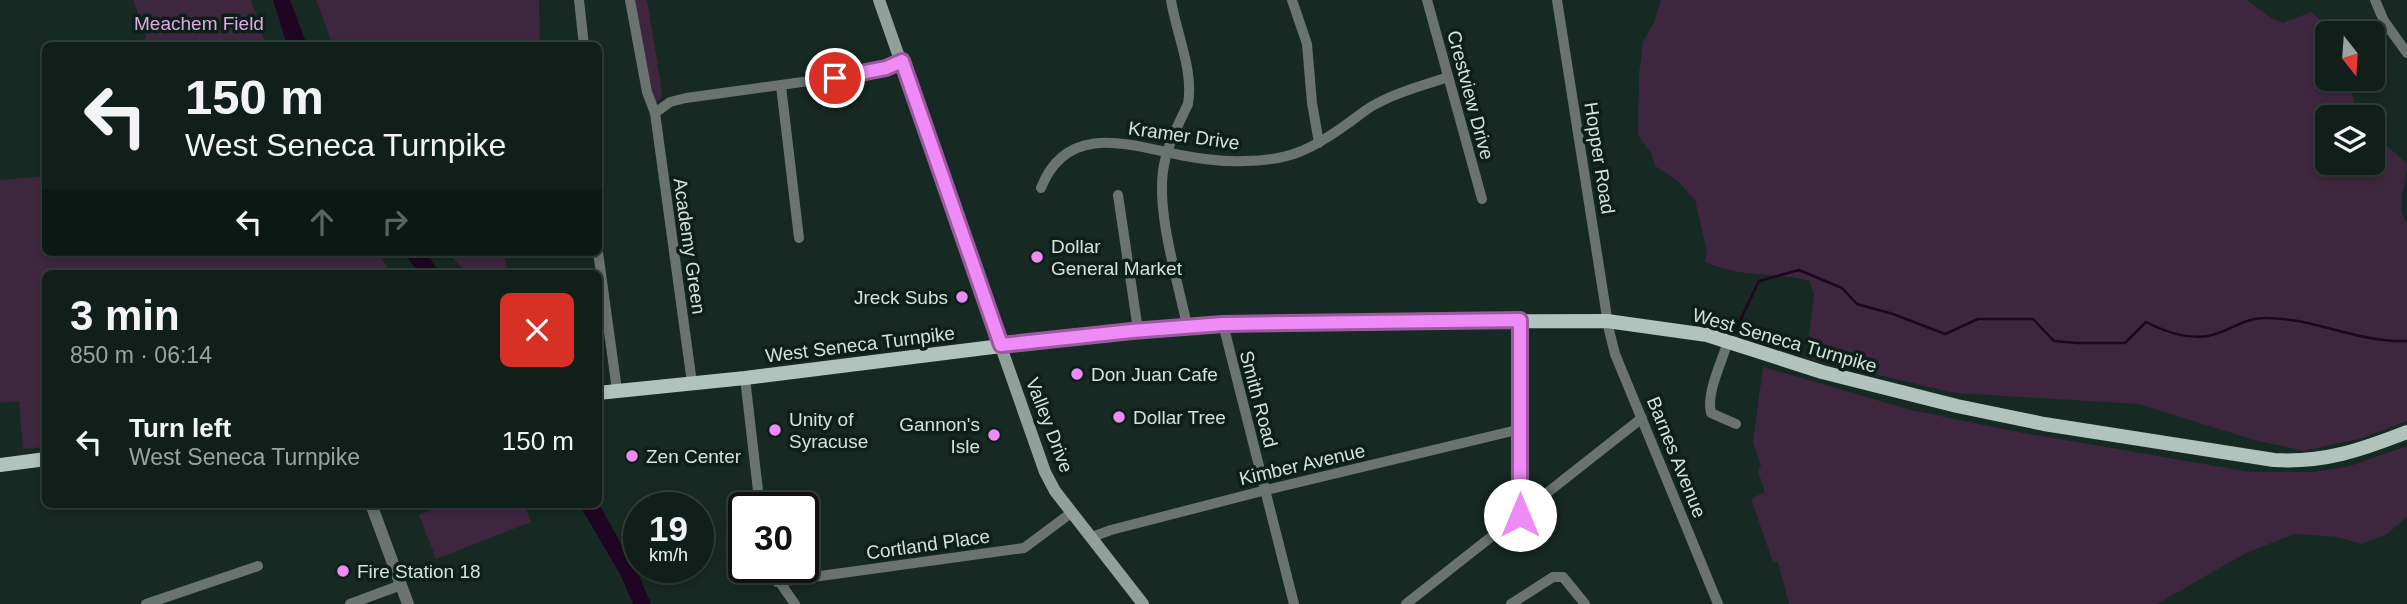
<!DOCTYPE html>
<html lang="en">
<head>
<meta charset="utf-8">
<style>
	body { margin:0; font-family:Arial,sans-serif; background:#1e2c27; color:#f1f3f6; height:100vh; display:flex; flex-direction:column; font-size:26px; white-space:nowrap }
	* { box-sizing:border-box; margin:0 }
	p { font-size:23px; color:#9ca2a2 }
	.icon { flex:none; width:38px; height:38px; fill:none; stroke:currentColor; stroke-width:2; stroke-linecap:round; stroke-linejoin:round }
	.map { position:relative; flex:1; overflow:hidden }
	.details { position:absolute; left:42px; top:270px; width:560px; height:238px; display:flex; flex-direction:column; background:#101f1a; border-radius:10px; box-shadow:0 4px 10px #0003,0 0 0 2px #303d39 }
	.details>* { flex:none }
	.hud { position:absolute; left:42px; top:42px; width:560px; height:214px; border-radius:10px; box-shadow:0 4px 10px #0003,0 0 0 2px #303d39; background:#101f1a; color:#f1f3f6; overflow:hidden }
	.needle { width:46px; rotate:163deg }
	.fabs { position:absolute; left:2315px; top:21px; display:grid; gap:14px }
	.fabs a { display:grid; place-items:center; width:70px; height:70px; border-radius:10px; background:#101f1a; box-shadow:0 4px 10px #0003,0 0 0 2px #303d39; font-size:35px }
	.speed { position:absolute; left:623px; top:492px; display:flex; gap:14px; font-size:35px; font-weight:700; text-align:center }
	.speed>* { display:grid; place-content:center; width:91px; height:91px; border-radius:50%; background:#101f1a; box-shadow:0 4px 10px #0003,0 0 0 2px #303d39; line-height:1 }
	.speed small { font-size:18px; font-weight:400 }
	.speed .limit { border:4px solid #111; border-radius:10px; background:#fff; color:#111 }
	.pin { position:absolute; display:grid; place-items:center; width:60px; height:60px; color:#fff; margin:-30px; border:4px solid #fff; border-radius:50%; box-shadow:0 2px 7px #0007 }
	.me { position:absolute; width:77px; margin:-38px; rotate:0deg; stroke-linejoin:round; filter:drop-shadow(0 0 5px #0008) }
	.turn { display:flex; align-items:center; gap:24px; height:147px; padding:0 28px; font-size:32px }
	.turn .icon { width:91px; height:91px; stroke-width:2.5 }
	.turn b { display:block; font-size:49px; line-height:60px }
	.lanes { display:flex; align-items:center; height:66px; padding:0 28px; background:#0003; justify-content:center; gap:35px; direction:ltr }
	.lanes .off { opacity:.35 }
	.round { display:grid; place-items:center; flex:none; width:74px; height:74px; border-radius:10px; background:#1e2c27 }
	.head { display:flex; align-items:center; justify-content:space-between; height:119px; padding:0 28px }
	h1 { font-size:42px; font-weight:600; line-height:52px }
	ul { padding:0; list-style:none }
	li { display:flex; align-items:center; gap:21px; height:105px; padding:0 28px }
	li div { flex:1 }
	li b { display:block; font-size:26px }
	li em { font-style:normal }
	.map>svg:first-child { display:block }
</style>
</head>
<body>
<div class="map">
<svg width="2407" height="604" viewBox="0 0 2407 604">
	<rect width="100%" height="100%" fill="#162922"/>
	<g fill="#3e263f">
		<polygon points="133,0 251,0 266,45 144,45 146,35"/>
		<polygon points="316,0 539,0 540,45 333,45"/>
		<polygon points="634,0 647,0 661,85 662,96 657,102 654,101"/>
		<path d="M 1661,0 L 2247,0 L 2271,18 L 2283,23 L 2311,12 L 2326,24 L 2329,33 L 2328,33 L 2328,79 L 2348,79 C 2355,92 2351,106 2361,117 L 2328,117 L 2328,163 L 2373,163 L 2373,133 L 2407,164 C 2407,183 2395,207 2407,224 L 2407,421 L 2362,438 L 2304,451 L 2254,440 L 2139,404 L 1955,393 L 1806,358 L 1814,296 L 1810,281 C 1772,271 1744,279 1705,262 L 1707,251 L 1695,200 L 1677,180 L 1655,166 L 1651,153 L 1638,135 L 1639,73 L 1643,42 L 1654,22 Z"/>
		<polygon points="45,176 46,252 377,252 392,273 46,273 45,447 23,449 19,401 0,403 0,180"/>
		<path d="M 449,252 L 503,252 L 508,273 C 477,273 468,281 449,252 Z"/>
		<polygon points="1763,367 1911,410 2013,431 2250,472 2313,472 2350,466 2407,446 2407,517 2387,534 2361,544 2338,537 2294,534 2246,553 2157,604 1789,604 1778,562 1773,562 1751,499 1765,492 1758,471 1761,465 1753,443"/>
		<polygon points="447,504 524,504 531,522 436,559 419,515"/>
	</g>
	<g fill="#1f0521">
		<polygon points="273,0 290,0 307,45 287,45"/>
		<polygon points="403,252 426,252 440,273 419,273"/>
		<polygon points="579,504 599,504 640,578 651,604 633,604 620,574"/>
	</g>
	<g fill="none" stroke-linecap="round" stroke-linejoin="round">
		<path stroke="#1f0521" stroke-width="2.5" d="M 1734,333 L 1759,281 L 1799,270 L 1842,288 L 1857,304 L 1893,314 L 1945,334 L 1978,319 L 2033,319 L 2054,341 L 2077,343 L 2125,343 L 2146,322 C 2165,332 2186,339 2208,336 C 2227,333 2243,318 2264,318 C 2312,317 2358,343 2407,341"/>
		<g stroke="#6a7370" stroke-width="10">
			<polyline points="579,0 584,46"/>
			<polyline points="630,0 647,92 655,113 692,383"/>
			<path d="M 1171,0 C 1176,33 1194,70 1188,104 C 1179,123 1168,144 1164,165 C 1155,210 1178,281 1187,326"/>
			<polyline points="1292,0 1307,44 1312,103 1319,143"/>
			<polyline points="1427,0 1482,199"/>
			<polyline points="1557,0 1609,330 1615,354 1718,604"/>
			<polyline points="2375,0 2384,21 2407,53"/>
			<polyline points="781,86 799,238"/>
			<polyline points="655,113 670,102 686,98 861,74 886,68 902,61"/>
			<path d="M 1041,188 C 1066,123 1127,144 1180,155 C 1201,159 1222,162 1244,161 C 1288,161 1311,150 1347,124 C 1357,117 1367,108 1378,103 C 1399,91 1425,85 1448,77"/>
			<polyline points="1118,195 1138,330"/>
			<polyline points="598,252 617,390"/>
			<polyline points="1520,320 1520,515"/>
			<polyline points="1223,324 1294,604"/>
			<path d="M 1728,341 C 1722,362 1706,392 1711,413 L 1736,424"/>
			<polyline points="745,378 760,508"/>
			<polyline points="1092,537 1111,530 1266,490 1521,429"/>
			<polyline points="769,567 795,604"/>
			<polyline points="777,582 1024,548 1071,513"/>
			<polyline points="146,604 258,566"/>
			<polyline points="350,604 401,585"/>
			<polyline points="1406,604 1642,418"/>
			<polyline points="1511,604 1553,577 1563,577 1585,604"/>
		</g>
		<polyline stroke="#6a7370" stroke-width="12" points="371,504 408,604"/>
		<polyline stroke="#92a09b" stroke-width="12" points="879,0 1045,472 1055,491 1143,604"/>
		<g stroke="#b0c3bc" stroke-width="14">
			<path d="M 598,393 L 745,378 L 1025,343 L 1187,326 L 1328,322 L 1607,321 L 1707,335 L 1822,372 L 1957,406 L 2044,424 L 2274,460 C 2324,463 2361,450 2407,432"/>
			<polyline points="0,465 46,459"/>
		</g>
	</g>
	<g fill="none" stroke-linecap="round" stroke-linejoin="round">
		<defs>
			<polyline id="route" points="835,78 886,68 902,61 1001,345 1132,331 1223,324 1520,320 1520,515"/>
		</defs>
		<use href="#route" stroke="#9b5aa0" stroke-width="18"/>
		<use href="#route" stroke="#ef8bf6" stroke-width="12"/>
	</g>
	<g fill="#ef8bf6" stroke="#0d1f19" stroke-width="2.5">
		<circle cx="1037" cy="257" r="7"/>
		<circle cx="962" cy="297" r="7"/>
		<circle cx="1077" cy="374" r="7"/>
		<circle cx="1119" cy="417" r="7"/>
		<circle cx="775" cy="430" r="7"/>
		<circle cx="994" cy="435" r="7"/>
		<circle cx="632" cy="456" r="7"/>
		<circle cx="343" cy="571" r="7"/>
	</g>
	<g text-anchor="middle" stroke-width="7" stroke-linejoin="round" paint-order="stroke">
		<g font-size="19" fill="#deaae1" stroke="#0d1f19">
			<text x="199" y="30">Meachem Field</text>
		</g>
		<g font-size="19" fill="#d5e1dc" stroke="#0d1f19">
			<text transform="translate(1471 95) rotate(75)" y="7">Crestview Drive</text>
			<text transform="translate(1184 135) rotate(8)" y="7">Kramer Drive</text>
			<text transform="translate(1600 158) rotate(81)" y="7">Hopper Road</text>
			<text transform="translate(690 246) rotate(82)" y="7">Academy Green</text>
			<text transform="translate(1785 340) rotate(16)" y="7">West Seneca Turnpike</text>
			<text transform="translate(860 344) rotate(-7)" y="7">West Seneca Turnpike</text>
			<text transform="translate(1259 399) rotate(75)" y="7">Smith Road</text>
			<text transform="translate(1050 425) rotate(69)" y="7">Valley Drive</text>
			<text transform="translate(1677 457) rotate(68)" y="7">Barnes Avenue</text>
			<text transform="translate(1302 464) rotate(-13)" y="7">Kimber Avenue</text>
			<text transform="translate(928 544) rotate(-8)" y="7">Cortland Place</text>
		</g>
		<g font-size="19" fill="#d5e1dc" stroke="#0d1f19" text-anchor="start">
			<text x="1051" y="253">Dollar<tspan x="1051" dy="22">General Market</tspan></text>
			<text x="948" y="304" text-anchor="end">Jreck Subs</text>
			<text x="1091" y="381">Don Juan Cafe</text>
			<text x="1133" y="424">Dollar Tree</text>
			<text x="789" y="426">Unity of<tspan x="789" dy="22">Syracuse</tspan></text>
			<text x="980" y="431" text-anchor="end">Gannon's<tspan x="980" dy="22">Isle</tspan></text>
			<text x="646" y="463">Zen Center</text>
			<text x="357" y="578">Fire Station 18</text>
		</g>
	</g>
</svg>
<div class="fabs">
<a><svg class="needle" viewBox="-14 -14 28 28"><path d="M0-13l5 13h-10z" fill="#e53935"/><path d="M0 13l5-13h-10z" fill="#9ca2a2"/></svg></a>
<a><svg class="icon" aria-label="layers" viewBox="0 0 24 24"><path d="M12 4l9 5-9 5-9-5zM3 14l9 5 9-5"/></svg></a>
</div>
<div class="speed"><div>19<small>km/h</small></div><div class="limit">30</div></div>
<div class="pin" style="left:835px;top:78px;background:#d93025"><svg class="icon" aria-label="arrive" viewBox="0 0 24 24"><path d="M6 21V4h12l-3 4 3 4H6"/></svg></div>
<svg class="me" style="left:1520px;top:515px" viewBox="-20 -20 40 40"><circle r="19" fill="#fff"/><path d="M0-13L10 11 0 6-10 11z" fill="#ef8bf6"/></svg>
<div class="hud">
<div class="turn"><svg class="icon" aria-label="left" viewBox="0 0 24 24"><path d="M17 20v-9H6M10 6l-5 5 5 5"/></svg><div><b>150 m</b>West Seneca Turnpike</div></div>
<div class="lanes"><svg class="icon" aria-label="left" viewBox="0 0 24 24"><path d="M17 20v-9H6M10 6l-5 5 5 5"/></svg><svg class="icon off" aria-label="ahead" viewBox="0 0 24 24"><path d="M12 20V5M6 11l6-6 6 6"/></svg><svg class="icon off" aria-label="right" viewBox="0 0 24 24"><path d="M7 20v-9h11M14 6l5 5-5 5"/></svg></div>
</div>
<section class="details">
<div class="head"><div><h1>3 min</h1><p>850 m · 06:14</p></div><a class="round" style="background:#d93025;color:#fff"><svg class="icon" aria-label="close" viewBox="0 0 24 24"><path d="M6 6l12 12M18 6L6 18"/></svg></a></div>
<ul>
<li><svg class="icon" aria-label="left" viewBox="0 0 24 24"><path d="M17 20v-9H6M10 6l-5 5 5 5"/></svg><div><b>Turn left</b><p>West Seneca Turnpike</p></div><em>150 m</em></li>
</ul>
</section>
</div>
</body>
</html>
